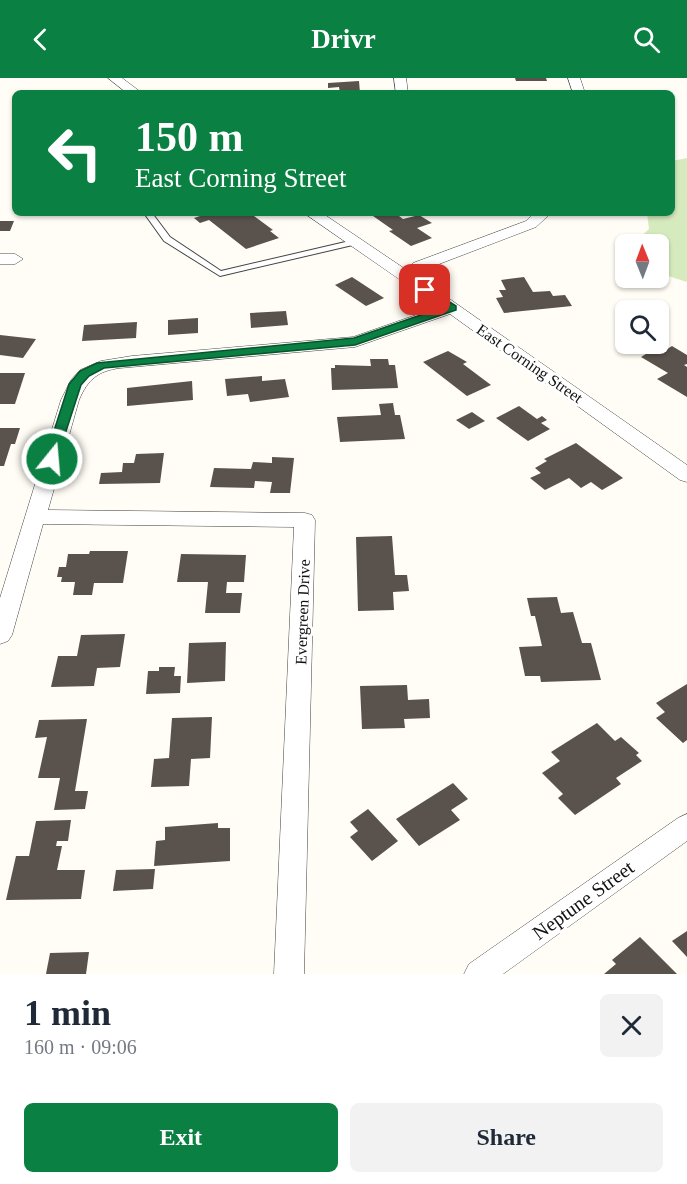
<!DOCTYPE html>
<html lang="en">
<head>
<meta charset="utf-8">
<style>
	body { margin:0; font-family:Georgia,serif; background:#f2f2f3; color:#1f2937; height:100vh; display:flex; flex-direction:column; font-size:22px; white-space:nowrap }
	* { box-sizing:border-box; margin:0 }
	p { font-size:20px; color:#747a83 }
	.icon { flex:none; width:33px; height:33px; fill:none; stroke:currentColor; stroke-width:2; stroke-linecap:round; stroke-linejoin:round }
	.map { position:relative; height:896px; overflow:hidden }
	.sheet { display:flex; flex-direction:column; background:#fff; flex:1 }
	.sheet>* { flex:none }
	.banner { position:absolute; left:12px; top:12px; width:663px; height:126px; border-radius:9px; box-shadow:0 2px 4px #0004; background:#0b8043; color:#fff; overflow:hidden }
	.needle { width:39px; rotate:359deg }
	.fabs { position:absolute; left:615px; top:156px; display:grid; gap:12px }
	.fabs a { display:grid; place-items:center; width:54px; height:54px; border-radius:9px; background:#fff; box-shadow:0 2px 4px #0004; font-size:30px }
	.pin { position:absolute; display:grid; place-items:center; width:51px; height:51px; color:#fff; margin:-26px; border-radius:12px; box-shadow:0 3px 9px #0006 }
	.me { position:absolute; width:66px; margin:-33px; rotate:17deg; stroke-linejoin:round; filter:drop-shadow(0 0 4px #0008) }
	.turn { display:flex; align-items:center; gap:21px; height:126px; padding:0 24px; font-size:27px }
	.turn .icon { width:78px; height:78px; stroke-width:2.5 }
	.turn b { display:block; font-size:42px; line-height:51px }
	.round { display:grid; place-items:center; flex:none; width:63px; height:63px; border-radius:9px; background:#f2f2f3 }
	.head { display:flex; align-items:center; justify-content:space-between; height:102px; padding:0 24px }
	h1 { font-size:36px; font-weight:800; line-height:45px }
	.button { display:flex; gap:12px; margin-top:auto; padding:12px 24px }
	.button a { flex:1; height:69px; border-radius:9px; background:#0b8043; color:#fff; font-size:24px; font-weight:800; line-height:69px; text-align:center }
	.button a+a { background:#f2f2f3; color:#1f2937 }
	header { display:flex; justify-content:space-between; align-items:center; height:78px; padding:0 24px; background:#0b8043; color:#fff; font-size:27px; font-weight:800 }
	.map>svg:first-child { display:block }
</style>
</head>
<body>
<header><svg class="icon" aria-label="back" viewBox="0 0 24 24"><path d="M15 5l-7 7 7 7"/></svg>Drivr<svg class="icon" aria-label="search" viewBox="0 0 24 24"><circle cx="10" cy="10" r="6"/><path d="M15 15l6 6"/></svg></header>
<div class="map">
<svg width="687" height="896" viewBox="0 0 687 896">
	<rect width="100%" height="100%" fill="#fffdf5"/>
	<polygon fill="#d5ebbd" points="687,80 687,204 659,195 658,166 636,166 637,162 649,151 647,135 672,135 672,83"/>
	<g fill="#5a524d">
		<polygon points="515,0 546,0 547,3 516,3"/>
		<polygon points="359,3 360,15 340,15 339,9 328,10 328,5"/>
		<polygon points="204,135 250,135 273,152 270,153 279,160 246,171 209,142 200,145 194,140 206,136"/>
		<polygon points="383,135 395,135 403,141 419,137 432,145 417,150 432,160 411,168 389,153 393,152 373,138"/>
		<polygon points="0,143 14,143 10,153 0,153"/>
		<polygon points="352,199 384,220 366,228 335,207"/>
		<polygon points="524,199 533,214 550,213 553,218 565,217 572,228 504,235 496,220 503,219 499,212 506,212 501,202"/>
		<polygon points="286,233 288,247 251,250 250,235"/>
		<polygon points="198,240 198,255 168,257 168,242"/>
		<polygon points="137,244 136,260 82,263 84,247"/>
		<polygon points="0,257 36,261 23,280 0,277"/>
		<polygon points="672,268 687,277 687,286 684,287 687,289 687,319 657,301 668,295 641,279 657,269 664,273"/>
		<polygon points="448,273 467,284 463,286 491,307 467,318 423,284"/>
		<polygon points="370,281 388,281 389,287 395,287 398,310 332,312 331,290 335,290 335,287 371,288"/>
		<polygon points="0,295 25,295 15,326 0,326"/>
		<polygon points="262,298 262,303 285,301 289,319 250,324 248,316 227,318 225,301"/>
		<polygon points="192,303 193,322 127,328 127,310"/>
		<polygon points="393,325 395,337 400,337 405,361 340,364 337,339 381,337 379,326"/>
		<polygon points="519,328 537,341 542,338 547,342 541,345 550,351 528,363 496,340"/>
		<polygon points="472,334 485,343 469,351 456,342"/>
		<polygon points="0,350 20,350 15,366 11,366 4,388 0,388"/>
		<polygon points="576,365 623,400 602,412 591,404 581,410 569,400 545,412 530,400 541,395 535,390 547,383 544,381"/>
		<polygon points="164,375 160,405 99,406 101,395 122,394 123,385 134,385 136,376"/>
		<polygon points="272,379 294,380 290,415 270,415 272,404 255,403 254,410 210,409 214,390 251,391 253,384 272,385"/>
		<polygon points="392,458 395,497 407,497 409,513 393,514 394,532 358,533 356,459"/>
		<polygon points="90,473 128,473 123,505 94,505 92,517 73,517 75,504 61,504 62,499 57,499 59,489 66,489 68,476 89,476"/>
		<polygon points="181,476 246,477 244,504 227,504 226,515 242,515 240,535 205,535 208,504 177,504"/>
		<polygon points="557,519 561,535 573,534 582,565 591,565 601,602 541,604 540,598 525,598 519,569 542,568 535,538 531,538 527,520"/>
		<polygon points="125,556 120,589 97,590 94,608 51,609 58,578 77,578 81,557"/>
		<polygon points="226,564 225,603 187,605 189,565"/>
		<polygon points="159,589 175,589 174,598 181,598 180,615 146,616 148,593 159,593"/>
		<polygon points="687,606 687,662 683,665 656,640 665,634 656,625"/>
		<polygon points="407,607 408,622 429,621 430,640 404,641 405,650 362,651 360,608"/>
		<polygon points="212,639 210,680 191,681 189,708 151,709 154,681 169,680 172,640"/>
		<polygon points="87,641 75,713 88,713 85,731 54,732 60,700 38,700 47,659 35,660 39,642"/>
		<polygon points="597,645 615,663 621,659 639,675 636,677 642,683 616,700 621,706 575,737 558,720 563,716 542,695 560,683 551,674"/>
		<polygon points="453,705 468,721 451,732 460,742 419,768 396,741"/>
		<polygon points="368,731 398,763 372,783 350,759 358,753 350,744"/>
		<polygon points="71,742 68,763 57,763 56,768 62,768 57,792 85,792 81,821 6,822 16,778 29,778 36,743"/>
		<polygon points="218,745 218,750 230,750 230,783 154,788 156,763 165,762 165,749"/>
		<polygon points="155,791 153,811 113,813 116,792"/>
		<polygon points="687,853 687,879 672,863"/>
		<polygon points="640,859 677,896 604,896 616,886 612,882"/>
		<polygon points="89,874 86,896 46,896 50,875"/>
	</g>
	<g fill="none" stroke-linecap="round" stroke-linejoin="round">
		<defs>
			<polygon id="lane" points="144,135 152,135 170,159 221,193 354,162 358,164 357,166 220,198 164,163"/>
			<g id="street">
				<polygon points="108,0 122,0 142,15 127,15"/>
				<polygon points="394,0 406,0 408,15 396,15"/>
				<polygon points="568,0 580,0 585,15 573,15"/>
				<path d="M 304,135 L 322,135 L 408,193 L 413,185 L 526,143 L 534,135 L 551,135 L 536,149 L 426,191 L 421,201 L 687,387 L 687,404 L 680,402 L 450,236 L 355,269 L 120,290 C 98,293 88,301 79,322 L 48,432 L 305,435 L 312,437 L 315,442 L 304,896 L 274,896 L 294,449 L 43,446 L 12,557 L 8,563 L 0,566 L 0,520 L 61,322 L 71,302 L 80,292 L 101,283 L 132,278 L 353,259 L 439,229 Z"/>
				<polygon points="0,176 15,176 23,181 15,186 0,186"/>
				<polygon points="687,736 687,763 503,896 464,896 469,886 678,740"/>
			</g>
		</defs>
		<use href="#lane" stroke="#444" stroke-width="2"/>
		<use href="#street" stroke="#444" stroke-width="1"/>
		<use href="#lane" fill="#fff" fill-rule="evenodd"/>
		<use href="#street" fill="#fff" fill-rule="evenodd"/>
	</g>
	<polygon fill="#0b8043" stroke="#07532c" stroke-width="1.5" points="425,209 456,228 456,232 355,267 104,290 89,298 81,307 56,384 47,384 45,381 69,306 80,293 97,285 354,260 444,229 421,214 421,210"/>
	<g text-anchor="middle" stroke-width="6" stroke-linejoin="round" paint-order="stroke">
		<g font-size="16" fill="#111" stroke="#fff">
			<text transform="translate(530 285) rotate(35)" y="6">East Corning Street</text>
			<text transform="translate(302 534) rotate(-88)" y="6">Evergreen Drive</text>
		</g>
		<g font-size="20" fill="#111" stroke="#fff">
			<text transform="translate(583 822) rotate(-36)" y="7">Neptune Street</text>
		</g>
	</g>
</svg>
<div class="fabs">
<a><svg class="needle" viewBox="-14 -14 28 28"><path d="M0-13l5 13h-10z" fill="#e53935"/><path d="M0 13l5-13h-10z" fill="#747a83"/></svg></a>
<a><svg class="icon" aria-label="search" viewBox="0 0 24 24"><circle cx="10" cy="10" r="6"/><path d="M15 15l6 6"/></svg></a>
</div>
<div class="pin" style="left:425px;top:212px;background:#d93025"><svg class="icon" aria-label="arrive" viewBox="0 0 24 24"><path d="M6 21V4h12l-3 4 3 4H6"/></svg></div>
<svg class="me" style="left:52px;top:381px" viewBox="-20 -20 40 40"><circle r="17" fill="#0b8043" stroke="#fff" stroke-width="3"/><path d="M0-11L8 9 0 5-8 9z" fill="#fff"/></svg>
<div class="banner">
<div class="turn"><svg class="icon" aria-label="left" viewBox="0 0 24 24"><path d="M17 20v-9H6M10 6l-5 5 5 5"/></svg><div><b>150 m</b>East Corning Street</div></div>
</div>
</div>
<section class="sheet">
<div class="head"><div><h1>1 min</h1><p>160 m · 09:06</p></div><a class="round"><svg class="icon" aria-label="close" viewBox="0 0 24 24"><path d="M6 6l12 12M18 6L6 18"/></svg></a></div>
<div class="button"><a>Exit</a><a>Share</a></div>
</section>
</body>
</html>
